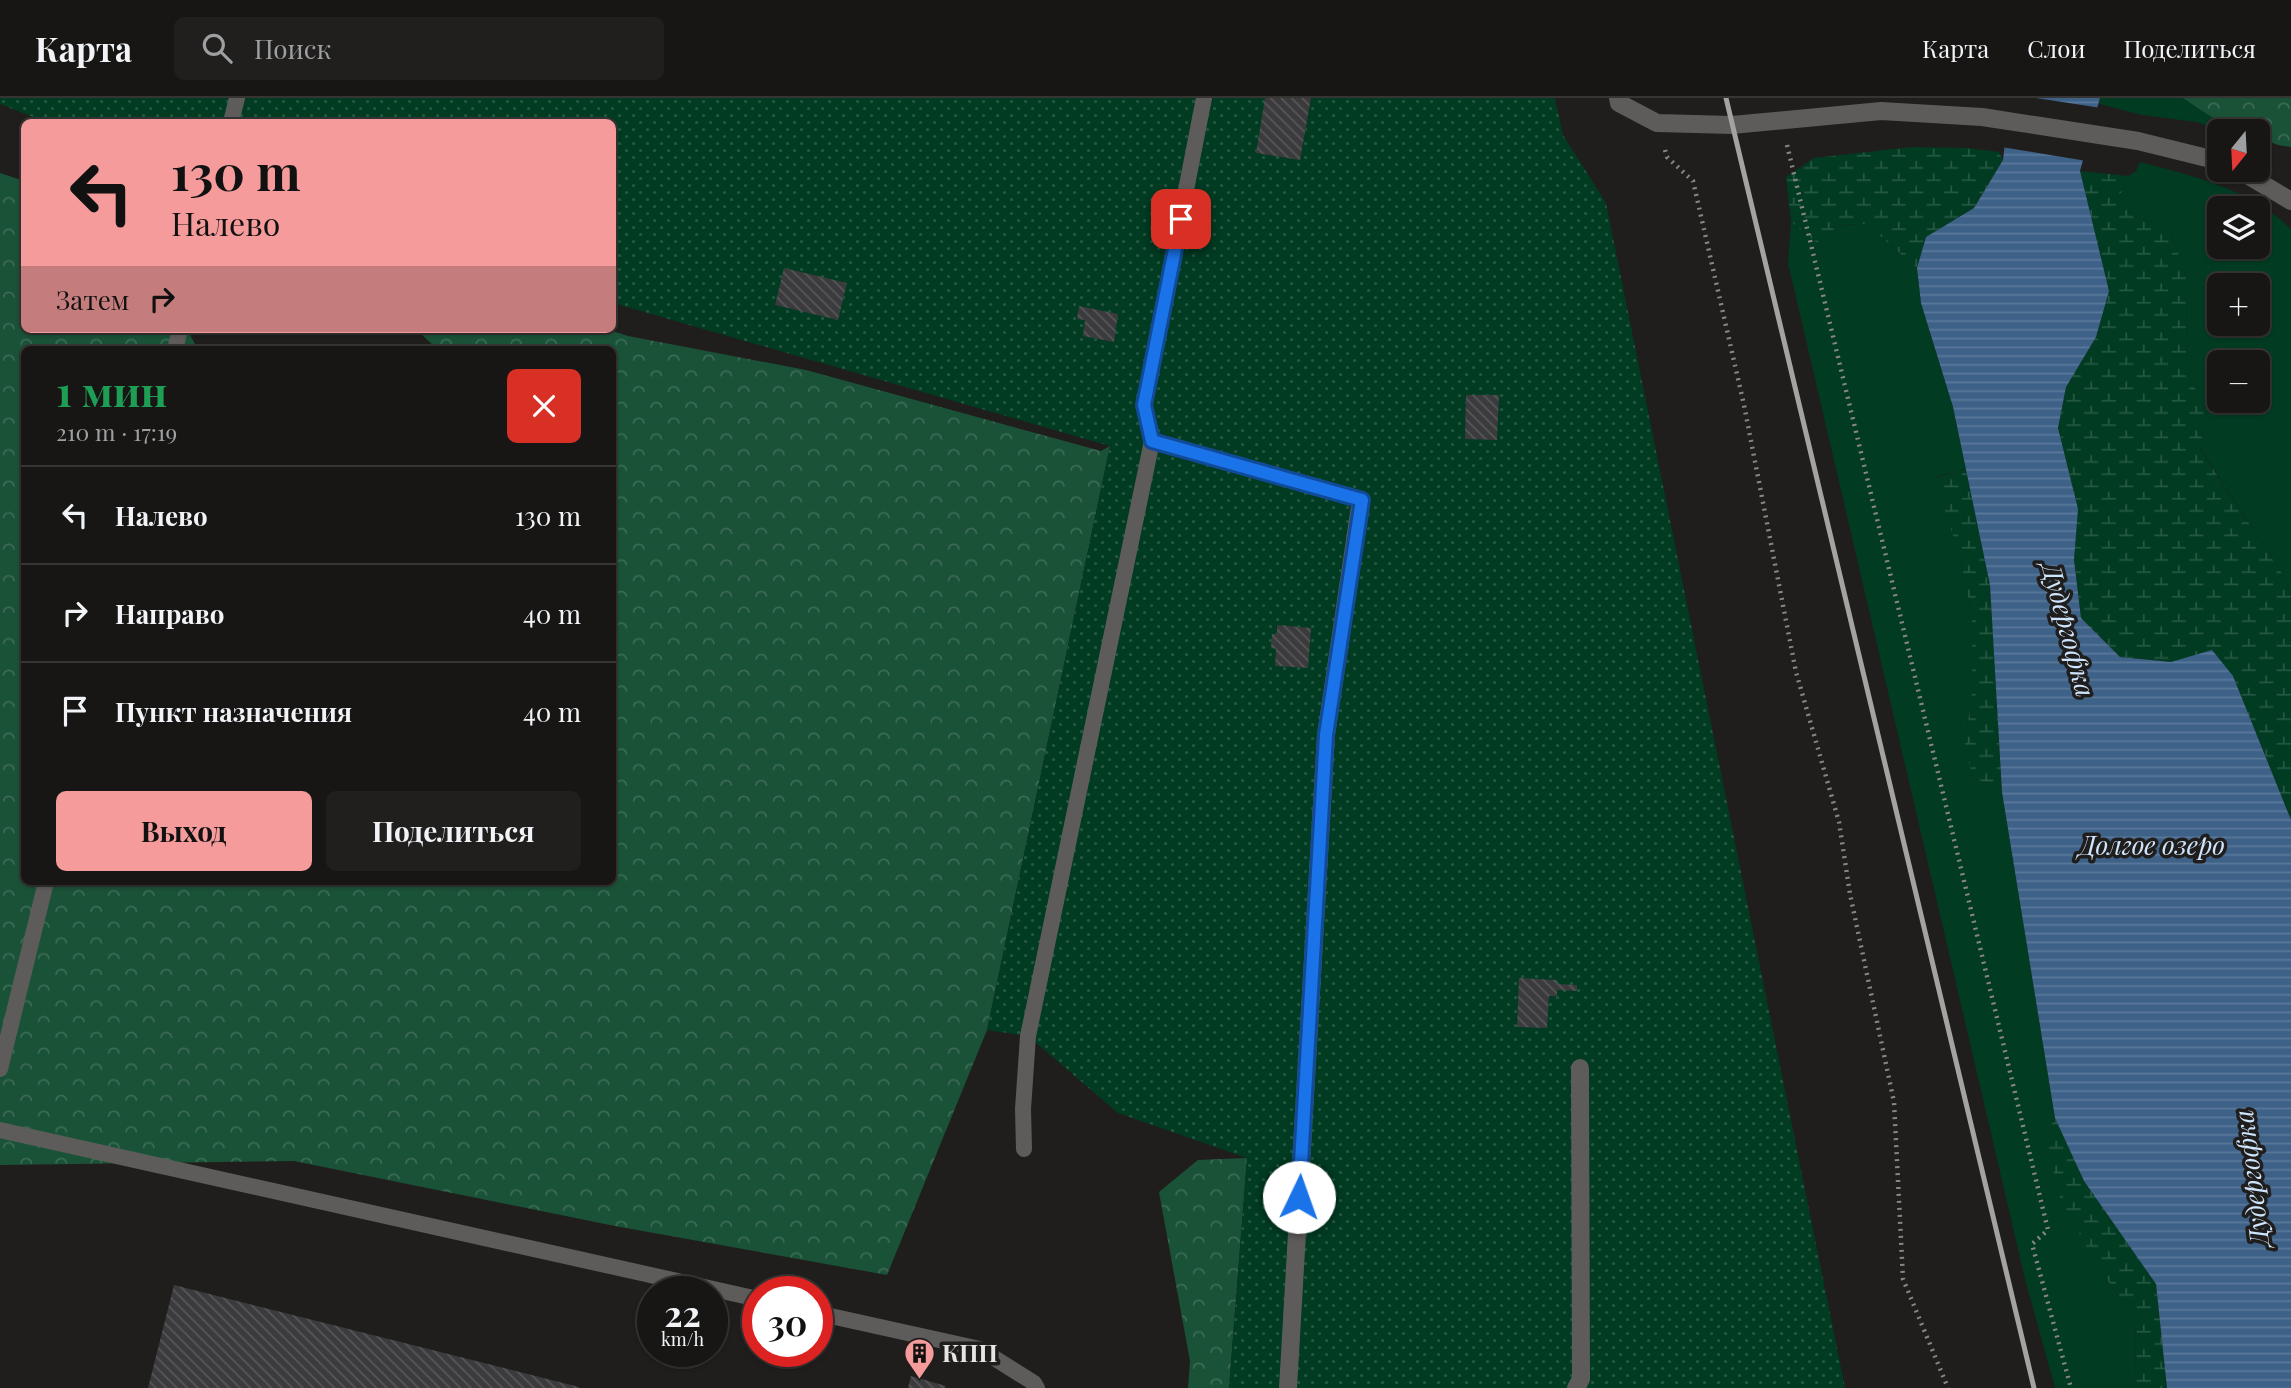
<!DOCTYPE html>
<html lang="ru">
<head>
<meta charset="utf-8">
<style>
	body { margin:0; font-family:"Playfair Display",serif; background:#201f1e; color:#f1f3f6; height:100vh; display:flex; flex-direction:column; font-size:26px; white-space:nowrap }
	* { box-sizing:border-box; margin:0 }
	p { font-size:23px; color:#9e9fa0 }
	.icon { flex:none; width:38px; height:38px; fill:none; stroke:currentColor; stroke-width:2; stroke-linecap:round; stroke-linejoin:round }
	.map { position:relative; flex:1; overflow:hidden }
	.panel { position:absolute; left:21px; top:248px; width:595px; height:539px; display:flex; flex-direction:column; background:#171615; border-radius:10px; box-shadow:0 2px 5px #0004,0 0 0 2px #363534 }
	.panel>* { flex:none }
	.guide { position:absolute; left:21px; top:21px; width:595px; height:214px; border-radius:10px; box-shadow:0 2px 5px #0004,0 0 0 2px #363534; background:#f59b9b; color:#111; overflow:hidden }
	.needle { width:46px; rotate:198deg }
	.tools { position:absolute; left:2207px; top:21px; display:grid; gap:14px }
	.tools a { display:grid; place-items:center; width:63px; height:63px; border-radius:10px; background:#171615; box-shadow:0 2px 5px #0004,0 0 0 2px #363534; font-size:35px }
	.speed { position:absolute; left:637px; top:1178px; display:flex; gap:14px; font-size:35px; font-weight:700; text-align:center }
	.speed>* { display:grid; place-content:center; width:91px; height:91px; border-radius:50%; background:#171615; box-shadow:0 2px 5px #0004,0 0 0 2px #363534; line-height:1 }
	.speed small { font-size:18px; font-weight:400 }
	.speed .limit { border:10px solid #d22; background:#fff; color:#111 }
	.pin { position:absolute; display:grid; place-items:center; width:60px; height:60px; color:#fff; margin:-30px; border-radius:14px; box-shadow:0 4px 10px #0006 }
	.me { position:absolute; width:77px; margin:-38px; rotate:3deg; stroke-linejoin:round; filter:drop-shadow(0 0 5px #0008) }
	.turn { display:flex; align-items:center; gap:24px; height:147px; padding:0 35px; font-size:32px }
	.turn .icon { width:91px; height:91px; stroke-width:2.5 }
	.turn b { display:block; font-size:49px; line-height:60px }
	.then { display:flex; align-items:center; height:66px; padding:0 35px; background:#0003; gap:14px; font-size:26px }
	.round { display:grid; place-items:center; flex:none; width:74px; height:74px; border-radius:10px; background:#201f1e }
	.headline { display:flex; align-items:center; justify-content:space-between; height:119px; padding:0 35px }
	h1 { font-size:42px; font-weight:700; line-height:52px; color:#1e9e55 }
	.button { display:flex; gap:14px; margin-top:auto; padding:14px 35px }
	.button a { flex:1; height:80px; border-radius:10px; background:#f59b9b; color:#111; font-size:28px; font-weight:700; line-height:80px; text-align:center }
	.button a+a { background:#201f1e; color:#f1f3f6 }
	ul { padding:0; list-style:none }
	li { display:flex; align-items:center; gap:21px; height:98px; padding:0 35px; border-top:2px solid #363534 }
	li div { flex:1 }
	li b { display:block; font-size:26px }
	li em { font-style:normal }
	header { display:flex; align-items:center; gap:42px; box-sizing:border-box; height:98px; padding:0 35px; background:#171615; border-bottom:2px solid #363534 }
	header strong { font-size:33px }
	nav { display:flex; gap:38px; margin-inline-start:auto; font-size:24px }
	.search { width:490px; height:63px; background:#201f1e; display:flex; align-items:center; gap:18px; box-sizing:border-box; padding:0 24px; border-radius:10px; color:#9e9fa0; font-size:26px }
	.map>svg:first-child { display:block }
</style>
</head>
<body>
<header>
<strong>Карта</strong>
<div class="search"><svg class="icon" aria-label="search" viewBox="0 0 24 24"><circle cx="10" cy="10" r="6"/><path d="M15 15l6 6"/></svg>Поиск</div>
<nav><a>Карта</a><a>Слои</a><a>Поделиться</a></nav>
</header>
<div class="map">
<svg width="2291" height="1290" viewBox="0 0 2291 1290">
	<defs>
		<pattern id="forest-crowns" width="20" height="18" patternUnits="userSpaceOnUse" patternTransform="scale(1.75)"><rect width="20" height="18" fill="#1a5237"/><path d="M2 6a3 3 0 1 1 6 0M12 15a3 3 0 1 1 6 0" fill="none" stroke="#3b6b54"/></pattern>
		<pattern id="wetland-marsh" width="20" height="14" patternUnits="userSpaceOnUse" patternTransform="scale(1.75)"><rect width="20" height="14" fill="#003b22"/><path d="M1 5h8M5 5V1M11 12h8M15 12V8" fill="none" stroke="#255742"/></pattern>
		<pattern id="park-dots" width="8" height="8" patternUnits="userSpaceOnUse" patternTransform="scale(1.75)"><rect width="8" height="8" fill="#003b22"/><path d="M2 2h.1M6 6h.1" fill="none" stroke="#255742" stroke-width="1.8" stroke-linecap="round"/></pattern>
		<pattern id="water-rules" width="6" height="5" patternUnits="userSpaceOnUse" patternTransform="scale(1.75)"><rect width="6" height="5" fill="#3e6188"/><path d="M0 2.5h6" fill="none" stroke="#5a7899"/></pattern>
		<pattern id="building-back-hatch" width="6" height="6" patternUnits="userSpaceOnUse" patternTransform="scale(1.75)"><rect width="6" height="6" fill="#3b3a3c"/><path d="M-1 5l2 2M0 0l6 6M5-1l2 2" fill="none" stroke="#575658"/></pattern>
	</defs>
	<rect width="100%" height="100%" fill="#1f1e1c"/>
	<g fill="#003b22" fill-rule="evenodd">
		<polygon points="2100,0 2183,0 2218,23 2243,33 2221,33 2197,24 2142,17 2099,6"/>
		<path d="M 2140,64 C 2193,78 2250,91 2291,131 L 2291,497 L 2285,480 L 2200,350 L 2206,315 L 2186,271 L 2187,178 L 2169,131 L 2133,118 L 2120,98 L 2128,78 L 2136,73 ZM 2219,110 L 2258,110 L 2258,149 L 2219,149 ZM 2219,187 L 2258,187 L 2258,226 L 2219,226 ZM 2219,264 L 2258,264 L 2258,303 L 2219,303 Z"/>
		<polygon points="1791,124 1827,153 1835,127 1866,126 1917,170 1921,205 1953,309 1966,371 1936,379 1961,463 1972,521 1972,594 1965,646 1972,678 2002,694 2055,1020 2045,1040 2097,1167 2136,1224 2135,1290 2055,1290 2025,1181 1788,165"/>
	</g>
	<g fill="url(#forest-crowns)">
		<path d="M 2183,0 L 2291,0 L 2291,49 L 2278,47 L 2258,39 L 2258,33 C 2228,33 2207,16 2183,0 Z"/>
		<polygon points="0,75 24,83 24,231 187,231 198,252 24,252 24,784 612,784 612,252 438,252 416,231 606,231 628,238 806,272 1101,353 1110,348 987,932 887,1177 615,1128 294,1063 0,1067"/>
		<polygon points="1247,1060 1229,1290 1188,1290 1190,1263 1159,1094 1198,1062"/>
	</g>
	<g fill="url(#wetland-marsh)">
		<polygon points="1912,49 1968,50 1999,54 2003,62 1974,110 1926,139 1917,170 1866,126 1835,127 1827,153 1791,124 1786,79 1814,60"/>
		<polygon points="2080,73 2128,78 2120,98 2133,118 2169,131 2187,178 2186,270 2206,315 2200,351 2285,480 2291,497 2291,722 2233,578 2171,564 2120,559 2081,520 2074,462 2078,411 2058,330 2066,289 2096,239 2109,193"/>
		<polygon points="1966,371 1990,487 2002,694 1972,678 1965,646 1972,594 1972,521 1961,463 1935,380"/>
		<polygon points="2055,1020 2084,1083 2156,1186 2167,1290 2135,1290 2136,1224 2097,1167 2061,1104 2045,1039"/>
	</g>
	<polygon fill="url(#park-dots)" points="0,0 1555,0 1563,37 1606,105 1845,1290 1229,1290 1247,1060 1118,1015 1028,938 987,932 1110,348 613,205 612,24 46,24 0,6"/>
	<polygon fill="url(#water-rules)" points="2010,0 2100,0 2080,73 2109,193 2096,239 2066,289 2058,330 2078,411 2074,462 2081,520 2120,559 2171,564 2212,552 2233,578 2291,722 2291,1290 2167,1290 2156,1186 2084,1083 2055,1020 2002,694 1990,487 1953,309 1921,205 1917,170 1926,139 1974,110 2003,62"/>
	<polygon fill="#1f1e1c" points="2006,0 2036,0 2101,10 2087,63 2001,49"/>
	<g fill="url(#building-back-hatch)">
		<polygon points="1265,0 1311,0 1300,62 1256,55"/>
		<polygon points="784,170 847,185 838,222 775,207"/>
		<polygon points="1079,208 1118,216 1114,244 1083,238 1085,222 1077,221"/>
		<polygon points="1466,297 1499,297 1497,342 1465,341"/>
		<polygon points="1277,527 1311,530 1308,570 1275,568 1276,551 1271,550 1272,536 1277,536"/>
		<polygon points="1519,880 1557,882 1557,886 1577,887 1577,893 1557,892 1557,898 1549,898 1547,930 1517,929"/>
		<polygon points="174,1187 579,1289 579,1290 148,1290"/>
		<polygon points="911,1278 946,1288 945,1290 908,1290"/>
	</g>
	<g fill="none" stroke-linecap="round" stroke-linejoin="round">
		<g stroke="#878684" stroke-width="4.5" stroke-dasharray="2 5" stroke-linecap="butt">
			<polyline points="1787,47 2048,1132 2032,1146 2071,1290"/>
			<polyline points="1665,52 1667,59 1693,83 1744,307 1796,574 1839,724 1850,796 1894,1004 1903,1181 1948,1290"/>
		</g>
		<g stroke="#5d5c5b" stroke-width="16">
			<polyline points="231,24 237,0"/>
			<polyline points="175,252 180,231"/>
			<polyline points="1152,343 1361,402"/>
			<polyline points="0,971 46,784"/>
			<polyline points="0,1032 758,1201"/>
			<polyline points="1024,1051 1023,1011 1028,938 1152,343 1144,307 1204,0"/>
			<polyline points="817,1215 980,1251 1034,1285 1037,1290"/>
		</g>
		<g stroke="#5d5c5b" stroke-width="18">
			<polyline points="1288,1290 1326,637 1361,402"/>
			<polyline points="1576,1290 1581,1281 1580,970"/>
		</g>
		<g stroke="#5d5c5b" stroke-width="18">
			<polyline points="1618,0 1619,5 1657,25 1732,27 1881,13 1982,19 2138,43 2219,63"/>
			<polyline points="2239,72 2291,103"/>
		</g>
		<polyline stroke="#a4a3a2" stroke-width="5" points="1726,0 2034,1290"/>
	</g>
	<g fill="none" stroke-linecap="round" stroke-linejoin="round">
		<defs>
			<polyline id="route" points="1181,121 1144,307 1152,343 1362,402 1326,637 1299,1099"/>
		</defs>
		<use href="#route" stroke="#114b97" stroke-width="18"/>
		<use href="#route" stroke="#1a73e8" stroke-width="12"/>
	</g>
	<defs>
		<symbol id="building-pin" viewBox="-11 -11 22 30"><path d="M0 17L-7.5 6A9.5 9.5 0 1 1 7.5 6Z" fill="#f59b9b" stroke="#1f1e1c"/><path d="M-4-6H4V6H1V3H-1V6H-4ZM-2.5-4.3h1.7v1.8h-1.7ZM.8-4.3h1.7v1.8H.8ZM-2.5-1h1.7V.8h-1.7ZM.8-1h1.7V.8H.8Z" fill="#111"/></symbol>
	</defs>
	<g fill-rule="evenodd">
		<use href="#building-pin" x="902" y="1238" width="35" height="47"/>
	</g>
	<g text-anchor="middle" stroke-width="7" stroke-linejoin="round" paint-order="stroke">
		<g font-size="24" font-weight="bold" fill="#e6e5e4" stroke="#1f1e1c" text-anchor="start">
			<text x="942" y="1264">КПП</text>
		</g>
		<g font-size="26" font-style="italic" fill="#cfe5fe" stroke="#1f1e1c">
			<text transform="translate(2068 532) rotate(75)" y="9">Дудергофка</text>
			<text x="2152" y="757">Долгое озеро</text>
			<text transform="translate(2252 1080) rotate(-97)" y="9">Дудергофка</text>
		</g>
	</g>
</svg>
<div class="tools">
<a><svg class="needle" viewBox="-14 -14 28 28"><path d="M0-13l5 13h-10z" fill="#e53935"/><path d="M0 13l5-13h-10z" fill="#9e9fa0"/></svg></a>
<a><svg class="icon" aria-label="layers" viewBox="0 0 24 24"><path d="M12 4l9 5-9 5-9-5zM3 14l9 5 9-5"/></svg></a>
<a>+</a>
<a>−</a>
</div>
<div class="speed"><div>22<small>km/h</small></div><div class="limit">30</div></div>
<div class="pin" style="left:1181px;top:121px;background:#d93025"><svg class="icon" aria-label="arrive" viewBox="0 0 24 24"><path d="M6 21V4h12l-3 4 3 4H6"/></svg></div>
<svg class="me" style="left:1299px;top:1099px" viewBox="-20 -20 40 40"><circle r="19" fill="#fff"/><path d="M0-13L10 11 0 6-10 11z" fill="#1a73e8"/></svg>
<div class="guide">
<div class="turn"><svg class="icon" aria-label="left" viewBox="0 0 24 24"><path d="M17 20v-9H6M10 6l-5 5 5 5"/></svg><div><b>130 m</b>Налево</div></div>
<div class="then">Затем<svg class="icon" aria-label="right" viewBox="0 0 24 24"><path d="M7 20v-9h11M14 6l5 5-5 5"/></svg></div>
</div>
<section class="panel">
<div class="headline"><div><h1>1 мин</h1><p>210 m · 17:19</p></div><a class="round" style="background:#d93025;color:#fff"><svg class="icon" aria-label="close" viewBox="0 0 24 24"><path d="M6 6l12 12M18 6L6 18"/></svg></a></div>
<ul>
<li><svg class="icon" aria-label="left" viewBox="0 0 24 24"><path d="M17 20v-9H6M10 6l-5 5 5 5"/></svg><div><b>Налево</b></div><em>130 m</em></li>
<li><svg class="icon" aria-label="right" viewBox="0 0 24 24"><path d="M7 20v-9h11M14 6l5 5-5 5"/></svg><div><b>Направо</b></div><em>40 m</em></li>
<li><svg class="icon" aria-label="arrive" viewBox="0 0 24 24"><path d="M6 21V4h12l-3 4 3 4H6"/></svg><div><b>Пункт назначения</b></div><em>40 m</em></li>
</ul>
<div class="button"><a>Выход</a><a>Поделиться</a></div>
</section>
</div>
</body>
</html>
